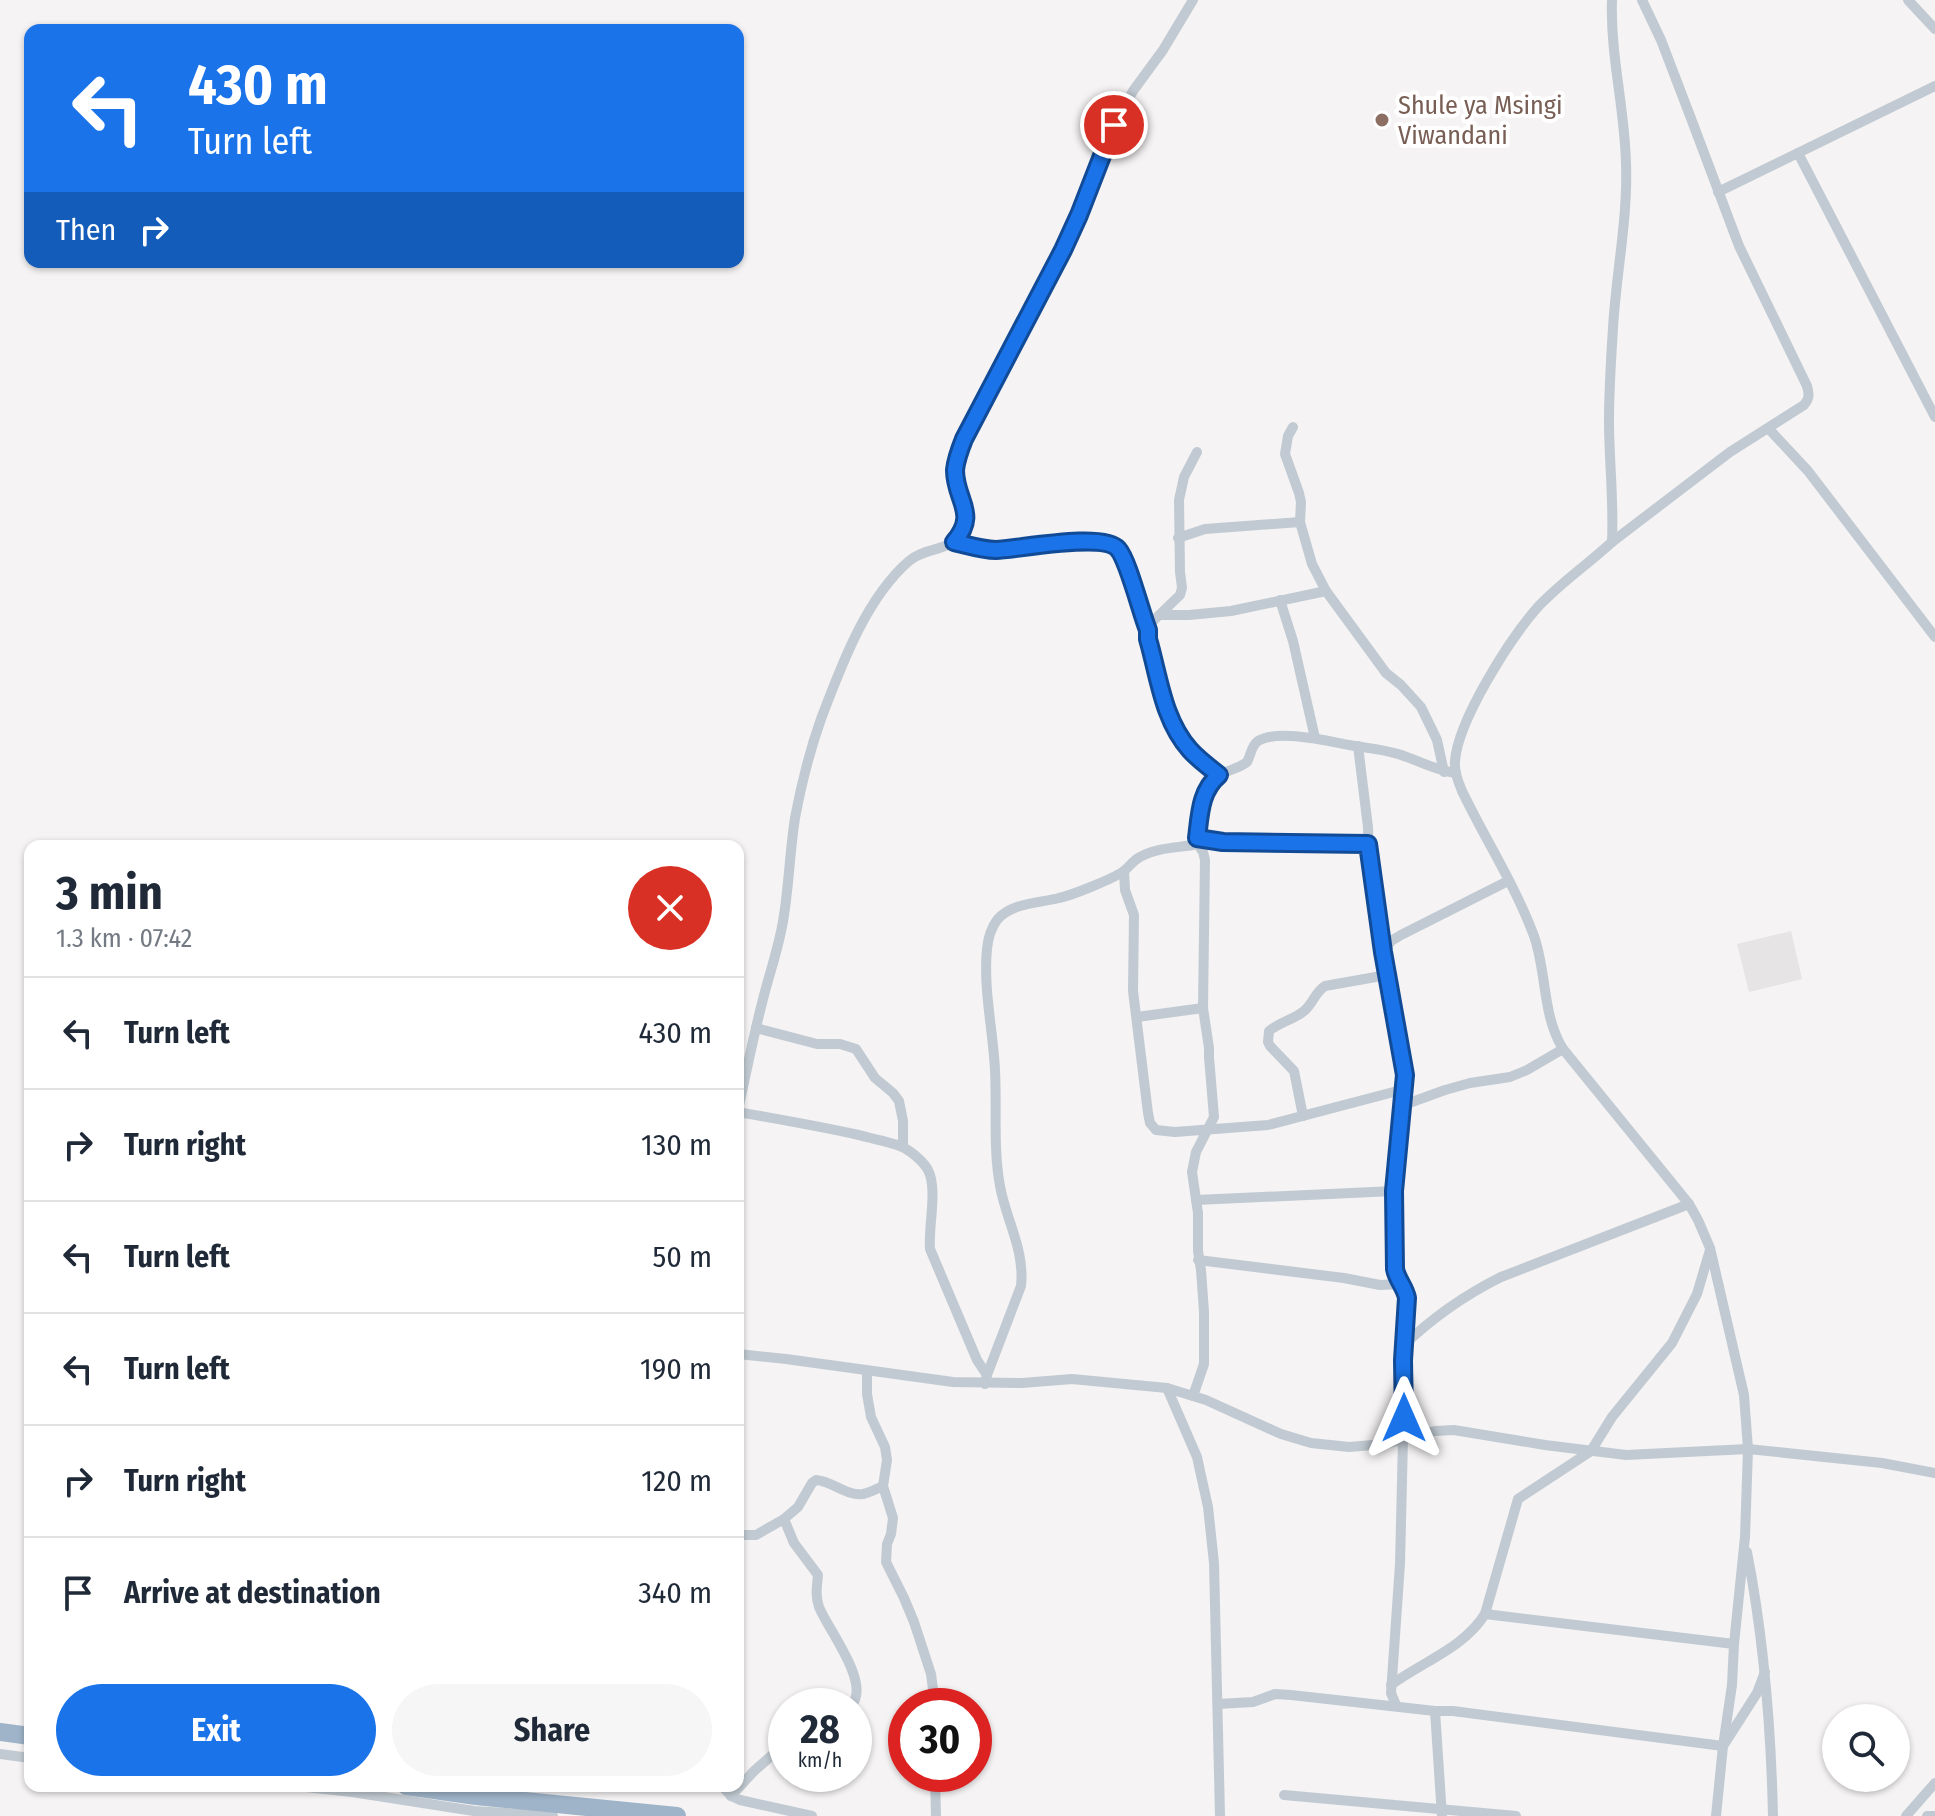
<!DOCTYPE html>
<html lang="en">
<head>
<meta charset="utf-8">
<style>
	body { margin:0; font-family:"Fira Sans Condensed",sans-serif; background:#f6f6f7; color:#1f2937; height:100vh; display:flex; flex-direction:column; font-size:30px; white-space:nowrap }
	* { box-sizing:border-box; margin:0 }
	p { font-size:26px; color:#747a83 }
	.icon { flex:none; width:44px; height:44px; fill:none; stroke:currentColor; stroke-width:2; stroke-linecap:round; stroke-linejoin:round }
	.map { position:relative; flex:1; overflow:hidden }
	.sheet { position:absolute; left:24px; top:840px; width:720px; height:952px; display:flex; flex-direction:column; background:#fff; border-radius:16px; box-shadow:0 2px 6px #0004 }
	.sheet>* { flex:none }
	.hud { position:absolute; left:24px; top:24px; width:720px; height:244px; border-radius:16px; box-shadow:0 2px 6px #0004; background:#1a73e8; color:#fff; overflow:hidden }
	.buttons { position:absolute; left:1822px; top:1704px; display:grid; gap:16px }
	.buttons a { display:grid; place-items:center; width:88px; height:88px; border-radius:50%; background:#fff; box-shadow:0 2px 6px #0004; font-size:40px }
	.speed { position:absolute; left:768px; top:1688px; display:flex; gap:16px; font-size:40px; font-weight:700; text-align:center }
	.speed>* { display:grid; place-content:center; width:104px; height:104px; border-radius:50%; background:#fff; box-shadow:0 2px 6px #0004; line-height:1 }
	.speed small { font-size:20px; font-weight:400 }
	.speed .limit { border:12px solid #d22; background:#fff; color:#111 }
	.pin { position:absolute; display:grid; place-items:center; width:68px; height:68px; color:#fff; margin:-34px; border:4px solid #fff; border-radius:50%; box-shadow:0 2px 8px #0007 }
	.me { position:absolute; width:88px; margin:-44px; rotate:0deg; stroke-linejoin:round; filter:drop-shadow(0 0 6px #0008) }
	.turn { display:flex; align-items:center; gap:28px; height:168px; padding:0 32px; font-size:36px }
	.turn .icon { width:104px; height:104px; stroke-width:2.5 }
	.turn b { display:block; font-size:56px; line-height:68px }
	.then { display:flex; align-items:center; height:76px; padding:0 32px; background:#0003; gap:16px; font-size:30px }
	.round { display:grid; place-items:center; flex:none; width:84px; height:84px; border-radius:42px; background:#f6f6f7 }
	.head { display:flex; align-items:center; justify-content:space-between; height:136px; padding:0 32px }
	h1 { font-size:48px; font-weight:700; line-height:60px }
	.action { display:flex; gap:16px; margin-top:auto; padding:16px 32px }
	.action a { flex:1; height:92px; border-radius:48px; background:#1a73e8; color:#fff; font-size:32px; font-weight:700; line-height:92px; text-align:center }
	.action a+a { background:#f6f6f7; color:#1f2937 }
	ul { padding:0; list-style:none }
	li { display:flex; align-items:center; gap:24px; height:112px; padding:0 32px; border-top:2px solid #e0e1e3 }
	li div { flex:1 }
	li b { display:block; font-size:30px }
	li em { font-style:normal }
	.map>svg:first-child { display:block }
</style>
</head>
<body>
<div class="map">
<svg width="1935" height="1816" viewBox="0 0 1935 1816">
	<rect width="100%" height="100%" fill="#f5f3f3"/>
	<polygon fill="#e6e4e5" points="1791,931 1802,979 1749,992 1737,944"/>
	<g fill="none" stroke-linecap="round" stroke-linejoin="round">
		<g stroke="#c1cad2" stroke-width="10">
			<path d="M 1612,0 C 1610,55 1625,109 1626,164 C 1628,219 1616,274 1613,328 C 1611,359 1609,390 1609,420 C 1609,461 1614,501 1612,542 C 1587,565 1559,584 1537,608 C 1510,639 1458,720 1455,761 C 1454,771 1458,781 1462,791 C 1485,839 1515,885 1534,936 C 1547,973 1542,1015 1563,1049 L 1689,1204 L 1698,1220 L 1710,1248 L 1744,1395 L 1748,1449 L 1745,1537 L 1734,1644 L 1732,1685 L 1723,1746 L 1716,1816"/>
			<polyline points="1908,0 1935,29"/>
			<polyline points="1798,153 1935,417"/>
			<polyline points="1718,192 1935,86"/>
			<polyline points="1293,427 1288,436 1285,454 1299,493 1301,502 1300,522 1312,564 1326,591 1386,673 1401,685 1421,707 1437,740 1444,772"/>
			<polyline points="1768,428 1808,471 1935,637"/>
			<polyline points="1197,452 1184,477 1179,500 1180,572 1182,588 1180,595 1151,623 1147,635 1167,713 1173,726 1190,750 1219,775"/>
			<polyline points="1178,538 1205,529 1300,522"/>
			<polyline points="954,542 993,550 1046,543 1109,542 1116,546 1122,554 1148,630"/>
			<path d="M 1612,542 L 1730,452 L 1804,405 C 1810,398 1809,394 1807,386 L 1739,246 L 1692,121 L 1661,40 L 1642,0"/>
			<polyline points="1280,600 1293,641 1315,738"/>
			<polyline points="1160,615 1189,615 1231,611 1326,591"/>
			<path d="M 1358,746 L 1368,827 L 1369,863 L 1383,952 L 1405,1075 C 1405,1088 1402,1099 1401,1112 C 1398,1165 1393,1216 1395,1269 C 1397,1280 1405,1287 1407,1298 L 1403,1360 L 1404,1397 L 1400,1564 L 1391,1693 L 1396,1705"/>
			<polyline points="1197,838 1223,842 1368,844"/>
			<polyline points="1124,871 1125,890 1134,915 1133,991 1148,1113 1150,1123 1156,1130 1175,1132 1268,1125 1405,1089"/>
			<polyline points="1383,952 1391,941 1401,935 1508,881"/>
			<polyline points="1137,1017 1203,1008"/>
			<polyline points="756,1028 817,1044 840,1044 856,1049 875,1078 893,1093 899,1101 903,1121 903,1147"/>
			<polyline points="1401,1106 1445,1090 1470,1083 1510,1077 1527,1070 1563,1049"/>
			<path d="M 738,1110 C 746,1074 753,1038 762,1003 C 769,974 780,945 784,915 C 789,883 790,850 795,818 C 801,786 810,750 821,719 C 841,666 866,598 909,561 C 925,547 949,552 962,533 C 975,513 954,490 956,469 C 956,458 961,449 964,439 L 1063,250 L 1079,215 L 1099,161 L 1114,125 L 1133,91 L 1163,50 L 1193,0"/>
			<path d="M 738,1112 C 778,1119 819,1126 859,1135 C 872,1139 887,1141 900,1146 C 910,1150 923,1161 928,1170 C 938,1189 928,1227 930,1249 L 977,1360 L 987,1375"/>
			<path d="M 1303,1116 L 1294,1071 L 1270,1046 L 1268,1042 L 1269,1031 C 1280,1022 1295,1019 1304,1011 C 1313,1004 1315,992 1325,986 L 1387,975"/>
			<polyline points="1196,1200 1394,1191"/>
			<polyline points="1198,1260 1344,1278 1380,1285 1401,1284"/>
			<path d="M 1403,1346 C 1432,1318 1465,1295 1501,1277 L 1689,1204"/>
			<polyline points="738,1354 786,1359 953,1382 1022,1383 1072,1379 1167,1388 1206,1400 1281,1434 1311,1443 1349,1447 1385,1444 1435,1431 1454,1430 1545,1445 1626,1455 1748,1449 1882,1463 1935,1473"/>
			<polyline points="867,1371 867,1394 871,1417 885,1447 887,1460 883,1486 893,1518 891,1534 887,1544 886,1562 904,1598 914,1622 931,1674 933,1689 939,1706"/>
			<path d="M 985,1384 L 987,1375 L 1021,1286 C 1025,1250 1006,1220 1000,1186 C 993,1148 997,1109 995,1070 C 993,1030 983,988 987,949 C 988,939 991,928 997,920 C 1011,903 1039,903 1059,898 C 1073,895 1109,880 1121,873 C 1128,869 1132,861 1140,857 C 1155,848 1175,848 1193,845 L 1196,842 C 1198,821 1198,790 1218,776 C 1227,770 1238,769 1247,762 C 1251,755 1251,746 1258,741 C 1278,729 1327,741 1349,745 C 1365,748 1382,749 1398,754 C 1418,760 1434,770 1456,773"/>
			<polyline points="1167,1388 1197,1457 1208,1507 1214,1563 1220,1816"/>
			<polyline points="1193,1396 1204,1364 1204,1312 1201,1270 1198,1251 1198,1213 1192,1172 1196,1152 1214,1117 1209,1057 1209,1048 1203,1008 1205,860 1203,852 1196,842"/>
			<path d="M 784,1519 L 794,1543 L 818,1575 C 817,1587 815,1595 819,1607 C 828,1630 872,1684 851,1706"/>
			<path d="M 738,1535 L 756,1535 L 784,1519 L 798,1507 L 812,1483 L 816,1480 C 832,1481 846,1496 863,1494 C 869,1493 876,1489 883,1486"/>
			<path d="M 1747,1552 C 1764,1639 1771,1727 1773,1816"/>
			<polyline points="1485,1614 1734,1644"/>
			<path d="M 1391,1685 C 1422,1662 1464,1648 1485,1614 L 1518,1499 L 1591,1451 L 1612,1417 L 1672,1343 L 1697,1294 L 1710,1250"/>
			<polyline points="1218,1704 1253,1702 1275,1694 1291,1695 1435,1711 1453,1711 1723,1746 1757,1693 1765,1672"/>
			<polyline points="1435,1711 1442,1816"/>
			<polyline points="0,1754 30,1758"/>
			<polyline points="935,1774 936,1816"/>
			<polyline points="297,1786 352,1792 474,1811 553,1816"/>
			<polyline points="722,1786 731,1796 740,1800 812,1816"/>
			<polyline points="1284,1795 1516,1816"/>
			<polyline points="731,1796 754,1771 786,1743"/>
			<polyline points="1906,1816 1935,1783"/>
			<polyline points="1927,1816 1935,1816"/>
		</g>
		<g stroke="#9fb4c9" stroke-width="18">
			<polyline points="0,1732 30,1736"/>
			<polyline points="406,1786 476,1796 677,1816"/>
		</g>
	</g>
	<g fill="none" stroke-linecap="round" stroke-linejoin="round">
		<defs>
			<path id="route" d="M 1114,125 L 1079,215 L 1063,250 L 964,439 C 960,449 956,460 955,470 C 955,501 979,513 954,542 C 967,545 983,550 996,550 C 1020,549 1103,532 1118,549 C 1128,560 1141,613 1148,630 L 1148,639 C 1159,677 1163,720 1190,750 C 1199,760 1209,767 1219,775 C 1200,791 1200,814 1197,838 L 1223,842 L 1368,844 L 1383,952 L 1405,1075 L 1394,1191 L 1395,1269 C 1397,1280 1405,1287 1407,1298 L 1403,1360 L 1404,1418"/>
		</defs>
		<use href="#route" stroke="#114b97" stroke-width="20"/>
		<use href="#route" stroke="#1a73e8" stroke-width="14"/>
	</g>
	<circle fill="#8d6e63" stroke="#fff" stroke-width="3" cx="1382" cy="120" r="8"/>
	<g text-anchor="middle" stroke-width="8" stroke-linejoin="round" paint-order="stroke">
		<g font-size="26" fill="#785e54" stroke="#fff" text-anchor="start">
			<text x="1398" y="114">Shule ya Msingi<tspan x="1398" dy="30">Viwandani</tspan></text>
		</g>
	</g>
</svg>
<div class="buttons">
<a><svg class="icon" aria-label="search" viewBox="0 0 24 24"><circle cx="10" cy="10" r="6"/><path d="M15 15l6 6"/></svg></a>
</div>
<div class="speed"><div>28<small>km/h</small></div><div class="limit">30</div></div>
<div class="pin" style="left:1114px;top:125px;background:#d93025"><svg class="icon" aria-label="arrive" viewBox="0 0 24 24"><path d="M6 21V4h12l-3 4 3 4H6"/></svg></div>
<svg class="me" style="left:1404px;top:1418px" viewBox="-20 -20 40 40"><path d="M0-17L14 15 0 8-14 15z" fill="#1a73e8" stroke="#fff" stroke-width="4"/></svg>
<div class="hud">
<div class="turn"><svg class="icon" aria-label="left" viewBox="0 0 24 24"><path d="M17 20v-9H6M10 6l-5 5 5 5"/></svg><div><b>430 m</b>Turn left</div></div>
<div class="then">Then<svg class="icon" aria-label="right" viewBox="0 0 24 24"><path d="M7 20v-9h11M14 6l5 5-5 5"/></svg></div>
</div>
<section class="sheet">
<div class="head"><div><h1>3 min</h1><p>1.3 km · 07:42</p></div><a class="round" style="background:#d93025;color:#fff"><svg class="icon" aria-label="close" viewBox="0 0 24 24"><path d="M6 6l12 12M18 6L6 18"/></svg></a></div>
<ul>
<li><svg class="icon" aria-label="left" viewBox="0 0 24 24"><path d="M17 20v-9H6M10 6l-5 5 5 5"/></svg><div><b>Turn left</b></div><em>430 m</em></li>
<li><svg class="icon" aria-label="right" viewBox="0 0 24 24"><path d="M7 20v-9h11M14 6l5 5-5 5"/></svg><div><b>Turn right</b></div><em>130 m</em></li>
<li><svg class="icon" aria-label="left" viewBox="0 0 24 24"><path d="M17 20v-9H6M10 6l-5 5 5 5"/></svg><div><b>Turn left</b></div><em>50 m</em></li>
<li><svg class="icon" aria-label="left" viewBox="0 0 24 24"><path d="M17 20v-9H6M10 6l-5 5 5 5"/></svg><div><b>Turn left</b></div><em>190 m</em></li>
<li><svg class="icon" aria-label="right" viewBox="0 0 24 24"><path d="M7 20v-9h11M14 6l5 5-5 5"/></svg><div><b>Turn right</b></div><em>120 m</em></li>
<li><svg class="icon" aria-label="arrive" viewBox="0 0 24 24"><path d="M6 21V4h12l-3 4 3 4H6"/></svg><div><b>Arrive at destination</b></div><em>340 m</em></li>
</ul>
<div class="action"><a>Exit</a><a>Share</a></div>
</section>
</div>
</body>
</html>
